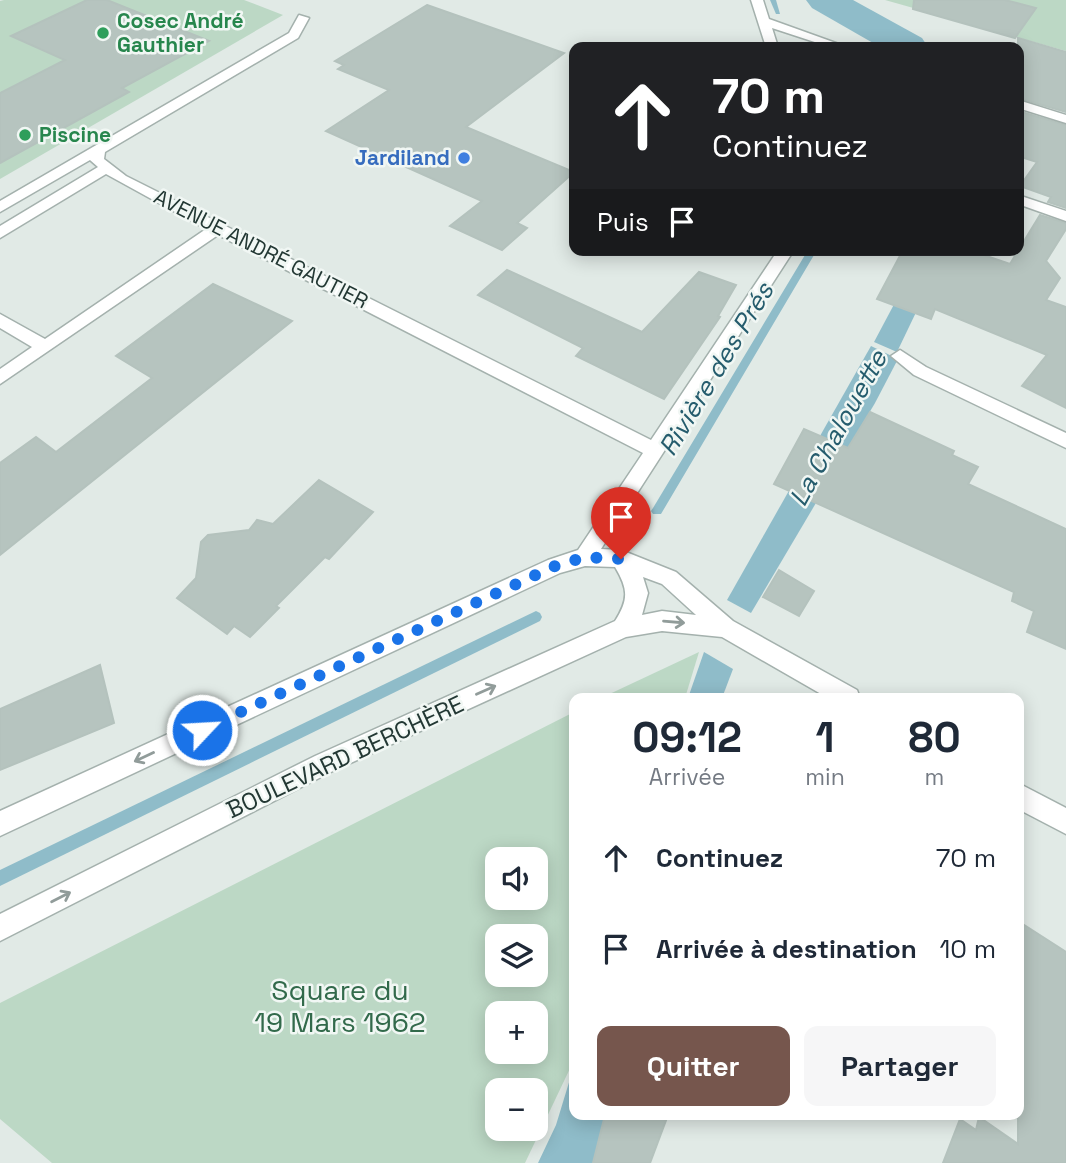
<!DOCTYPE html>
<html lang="fr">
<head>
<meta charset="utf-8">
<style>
	body { margin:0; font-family:"Space Grotesk",sans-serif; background:#f6f6f7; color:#1f2937; height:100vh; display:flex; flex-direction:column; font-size:26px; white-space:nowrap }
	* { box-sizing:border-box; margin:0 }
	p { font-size:23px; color:#747a83 }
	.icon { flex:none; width:38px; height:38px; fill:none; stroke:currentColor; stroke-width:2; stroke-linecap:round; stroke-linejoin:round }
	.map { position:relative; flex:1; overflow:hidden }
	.sheet { position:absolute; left:569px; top:693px; width:455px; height:427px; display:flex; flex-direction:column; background:#fff; border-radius:14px; box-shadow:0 4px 18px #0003 }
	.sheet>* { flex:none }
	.hud { position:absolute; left:569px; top:42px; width:455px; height:214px; border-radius:14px; box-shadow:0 4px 18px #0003; background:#202124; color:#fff; overflow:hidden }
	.controls { position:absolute; left:485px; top:847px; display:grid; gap:14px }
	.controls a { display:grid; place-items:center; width:63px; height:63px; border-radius:14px; background:#fff; box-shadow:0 4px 18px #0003; font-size:35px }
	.pin { position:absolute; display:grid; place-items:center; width:60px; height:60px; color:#fff; margin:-72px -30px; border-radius:50% 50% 50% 0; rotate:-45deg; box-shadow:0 0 7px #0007 }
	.pin .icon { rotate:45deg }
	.me { position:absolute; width:77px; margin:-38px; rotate:65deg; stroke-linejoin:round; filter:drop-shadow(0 0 5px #0008) }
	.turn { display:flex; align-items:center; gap:24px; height:147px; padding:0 28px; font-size:32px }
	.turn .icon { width:91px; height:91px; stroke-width:2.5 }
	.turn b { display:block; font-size:49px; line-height:60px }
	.then { display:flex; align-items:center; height:66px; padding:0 28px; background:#0003; gap:14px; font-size:26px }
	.eta { display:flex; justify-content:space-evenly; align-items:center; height:119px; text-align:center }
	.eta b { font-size:42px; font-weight:700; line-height:49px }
	.cta { display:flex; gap:14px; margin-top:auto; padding:14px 28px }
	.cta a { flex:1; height:80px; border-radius:14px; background:#76564d; color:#fff; font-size:28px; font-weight:700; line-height:80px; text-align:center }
	.cta a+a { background:#f6f6f7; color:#1f2937 }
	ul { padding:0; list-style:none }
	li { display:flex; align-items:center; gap:21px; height:91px; padding:0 28px }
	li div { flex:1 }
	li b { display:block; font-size:26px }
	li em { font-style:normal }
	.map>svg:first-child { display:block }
</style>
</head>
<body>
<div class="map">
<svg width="1066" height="1163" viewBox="0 0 1066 1163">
	<rect width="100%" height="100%" fill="#e1eae6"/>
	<g fill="#bcd8c5" fill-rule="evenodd">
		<polygon points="4,0 244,0 283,15 0,179 0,1"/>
		<polygon points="885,0 1066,0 1066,51"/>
		<polygon points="699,652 685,698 601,698"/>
		<path d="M 574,712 L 574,1060 L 525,1163 L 52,1163 L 0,1119 L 0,1003 ZM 497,859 L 536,859 L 536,898 L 497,898 ZM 497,936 L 536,936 L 536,975 L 497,975 ZM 497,1013 L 536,1013 L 536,1052 L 497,1052 ZM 497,1090 L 536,1090 L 536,1129 L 497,1129 Z"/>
	</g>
	<g fill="#8fbcc9">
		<polygon points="899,295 920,304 897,352 874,342"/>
		<polygon points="871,346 898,359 875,403 751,613 727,600"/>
		<polygon points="704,652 733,669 722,698 688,698"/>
		<polygon points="574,1066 574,1115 605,1115 593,1163 538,1163 556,1125"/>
	</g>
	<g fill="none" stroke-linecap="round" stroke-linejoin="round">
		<g fill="#8fbcc9" fill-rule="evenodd">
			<polygon points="770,0 776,0 780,14 776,14"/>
			<polygon points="787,43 793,43 795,47 788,47"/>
			<polygon points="808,250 817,250 661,514 653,514 651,511 653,508"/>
			<polygon points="536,611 540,613 542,617 540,621 0,886 0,870"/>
		</g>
		<polygon fill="#8fbcc9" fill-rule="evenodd" points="806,0 853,0 922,38 928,47 880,47 812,8"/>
	</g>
	<g fill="#b6c4bf" stroke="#b4c2bd" stroke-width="2">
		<polygon points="87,0 107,0 209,41 122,88 129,92 0,163 0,93 65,60 11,36"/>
		<polygon points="914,0 1005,0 1036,8 1015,38 913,9"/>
		<polygon points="427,5 564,53 466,127 574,172 517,223 527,228 502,250 450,226 482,201 326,131 389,90 338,69 344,65 335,61"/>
		<polygon points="1018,38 1066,52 1066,112 1018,98"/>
		<polygon points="1018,111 1066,125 1066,208 1048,202 1051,197 1020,186 1037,162 1018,156"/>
		<polygon points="1040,215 1066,223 1066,229 1046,261 1060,278 1046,300 1066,307 1066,408 1022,386 1047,355 935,309 931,319 877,299 903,250 969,250 1010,264"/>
		<polygon points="507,270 642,332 699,272 736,285 718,316 720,317 664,399 576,356 583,348 478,295"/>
		<polygon points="213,284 292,321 0,555 0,463 36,437 56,452 152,378 116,356"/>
		<polygon points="870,412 954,451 952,455 978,467 968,484 1066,529 1066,649 1027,632 1034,611 1012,601 1014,592 774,484 804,429 848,448"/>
		<polygon points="319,480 373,512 329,559 325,557 276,606 279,608 250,637 234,626 227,634 177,598 196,578 201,542 208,535 249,530 257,520 273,524"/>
		<polygon points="779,570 814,591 799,616 763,597"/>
		<polygon points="100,665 114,723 0,770 0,709"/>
		<polygon points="1018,921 1066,952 1066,1163 943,1163 960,1119 976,1130 979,1117 1018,1144"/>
		<polygon points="605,1115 668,1115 650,1163 593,1163"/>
	</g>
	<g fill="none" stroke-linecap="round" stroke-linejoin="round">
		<defs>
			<g id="minor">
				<polygon points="751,0 763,0 769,19 847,47 830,47 772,28 778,47 766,47"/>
				<path d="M 299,15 L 309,18 L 298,38 L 105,152 L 104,159 L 126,176 L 651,440 L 778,250 L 794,250 L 601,549 L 621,550 L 676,572 L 733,621 L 857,690 L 860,698 L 828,698 L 722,637 L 662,631 L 626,637 L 331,772 L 0,941 L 0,914 L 315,756 L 615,621 C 629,599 628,589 615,567 L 585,566 L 560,573 L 0,836 L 0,811 L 548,560 L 578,550 L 643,453 L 218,235 L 0,384 L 0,369 L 32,347 L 0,328 L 0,314 L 45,339 L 206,229 L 106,174 L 0,238 L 0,226 L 98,167 L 90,160 L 0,212 L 0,201 L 289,33 ZM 643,577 L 662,584 L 696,615 L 662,611 L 642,615 L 648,593 Z"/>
				<polygon points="1018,100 1066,115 1066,123 1018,108"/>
				<polygon points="1018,195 1066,211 1066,221 1018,204"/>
				<polygon points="900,350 926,367 1066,433 1066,448 914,375 891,356"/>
				<polygon points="1018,783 1066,808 1066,834 1018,809"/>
			</g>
		</defs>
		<use href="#minor" stroke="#a4b1ad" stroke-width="3"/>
		<use href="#minor" fill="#fff" fill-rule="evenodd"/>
	</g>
	<defs><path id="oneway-shaft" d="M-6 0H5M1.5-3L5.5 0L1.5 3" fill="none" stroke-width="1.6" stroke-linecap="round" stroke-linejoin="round" transform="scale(1.75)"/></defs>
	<g stroke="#919c9a">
		<use href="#oneway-shaft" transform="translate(674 622) rotate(5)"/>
		<use href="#oneway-shaft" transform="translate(486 690) rotate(-24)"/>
		<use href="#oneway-shaft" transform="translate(144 757) rotate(155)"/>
		<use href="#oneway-shaft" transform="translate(61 897) rotate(-27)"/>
	</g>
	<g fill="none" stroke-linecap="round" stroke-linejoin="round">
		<polyline stroke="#1a73e8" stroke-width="12" stroke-dasharray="0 21.6" points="202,730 555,566 585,557 621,559"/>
	</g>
	<g fill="#2e9e5b" stroke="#f1f7f4" stroke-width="2.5">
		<circle cx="103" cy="33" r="7"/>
		<circle cx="25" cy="135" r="7"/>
	</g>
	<circle fill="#3f7fe0" stroke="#f1f7f4" stroke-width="2.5" cx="464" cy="158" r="7"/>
	<g text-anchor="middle" stroke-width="5" stroke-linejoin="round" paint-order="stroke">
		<g font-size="21" font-weight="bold" fill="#27864d" stroke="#f1f7f4" text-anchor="start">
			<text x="117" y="28">Cosec André<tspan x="117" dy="24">Gauthier</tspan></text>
			<text x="39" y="142">Piscine</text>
		</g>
		<g font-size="21" font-weight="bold" fill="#366cbe" stroke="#f1f7f4" text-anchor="end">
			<text x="450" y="165">Jardiland</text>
		</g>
		<g font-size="21" fill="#233834" stroke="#f1f7f4">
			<text transform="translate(261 249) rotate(27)" y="7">AVENUE ANDRÉ GAUTIER</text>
		</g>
		<g font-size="24" fill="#233834" stroke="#f1f7f4">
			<text transform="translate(345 757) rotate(-25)" y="8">BOULEVARD BERCHÈRE</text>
		</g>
		<g font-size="26" font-style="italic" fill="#255c6d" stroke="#f1f7f4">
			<text transform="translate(716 369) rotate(-59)" y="9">Rivière des Prés</text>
			<text transform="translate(838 428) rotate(-61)" y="9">La Chalouette</text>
		</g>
		<g font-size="28" fill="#326a4b" stroke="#f1f7f4">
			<text x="340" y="1000">Square du<tspan x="340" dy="32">19 Mars 1962</tspan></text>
		</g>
	</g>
</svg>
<div class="controls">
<a><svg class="icon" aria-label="sound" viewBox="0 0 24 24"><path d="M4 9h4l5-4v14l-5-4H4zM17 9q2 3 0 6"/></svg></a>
<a><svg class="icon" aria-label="layers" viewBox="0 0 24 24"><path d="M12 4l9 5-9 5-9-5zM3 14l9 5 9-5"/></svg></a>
<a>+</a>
<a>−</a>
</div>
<div class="pin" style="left:621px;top:559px;background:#d93025"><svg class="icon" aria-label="arrive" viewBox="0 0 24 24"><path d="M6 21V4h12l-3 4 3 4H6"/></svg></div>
<svg class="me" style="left:202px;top:730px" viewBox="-20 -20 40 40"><circle r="17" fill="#1a73e8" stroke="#fff" stroke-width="3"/><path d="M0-11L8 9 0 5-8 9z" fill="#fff"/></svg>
<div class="hud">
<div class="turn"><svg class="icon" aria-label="ahead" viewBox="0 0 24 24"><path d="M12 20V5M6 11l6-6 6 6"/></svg><div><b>70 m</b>Continuez</div></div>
<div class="then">Puis<svg class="icon" aria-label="arrive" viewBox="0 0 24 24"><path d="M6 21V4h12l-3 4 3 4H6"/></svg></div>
</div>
<section class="sheet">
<div class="eta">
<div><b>09:12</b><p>Arrivée</p></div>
<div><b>1</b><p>min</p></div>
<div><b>80</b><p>m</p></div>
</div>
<ul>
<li><svg class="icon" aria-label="ahead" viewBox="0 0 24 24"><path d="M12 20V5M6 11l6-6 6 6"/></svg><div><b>Continuez</b></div><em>70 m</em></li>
<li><svg class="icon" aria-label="arrive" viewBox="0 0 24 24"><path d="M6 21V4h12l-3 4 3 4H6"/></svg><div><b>Arrivée à destination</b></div><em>10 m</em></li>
</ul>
<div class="cta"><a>Quitter</a><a>Partager</a></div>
</section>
</div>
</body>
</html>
